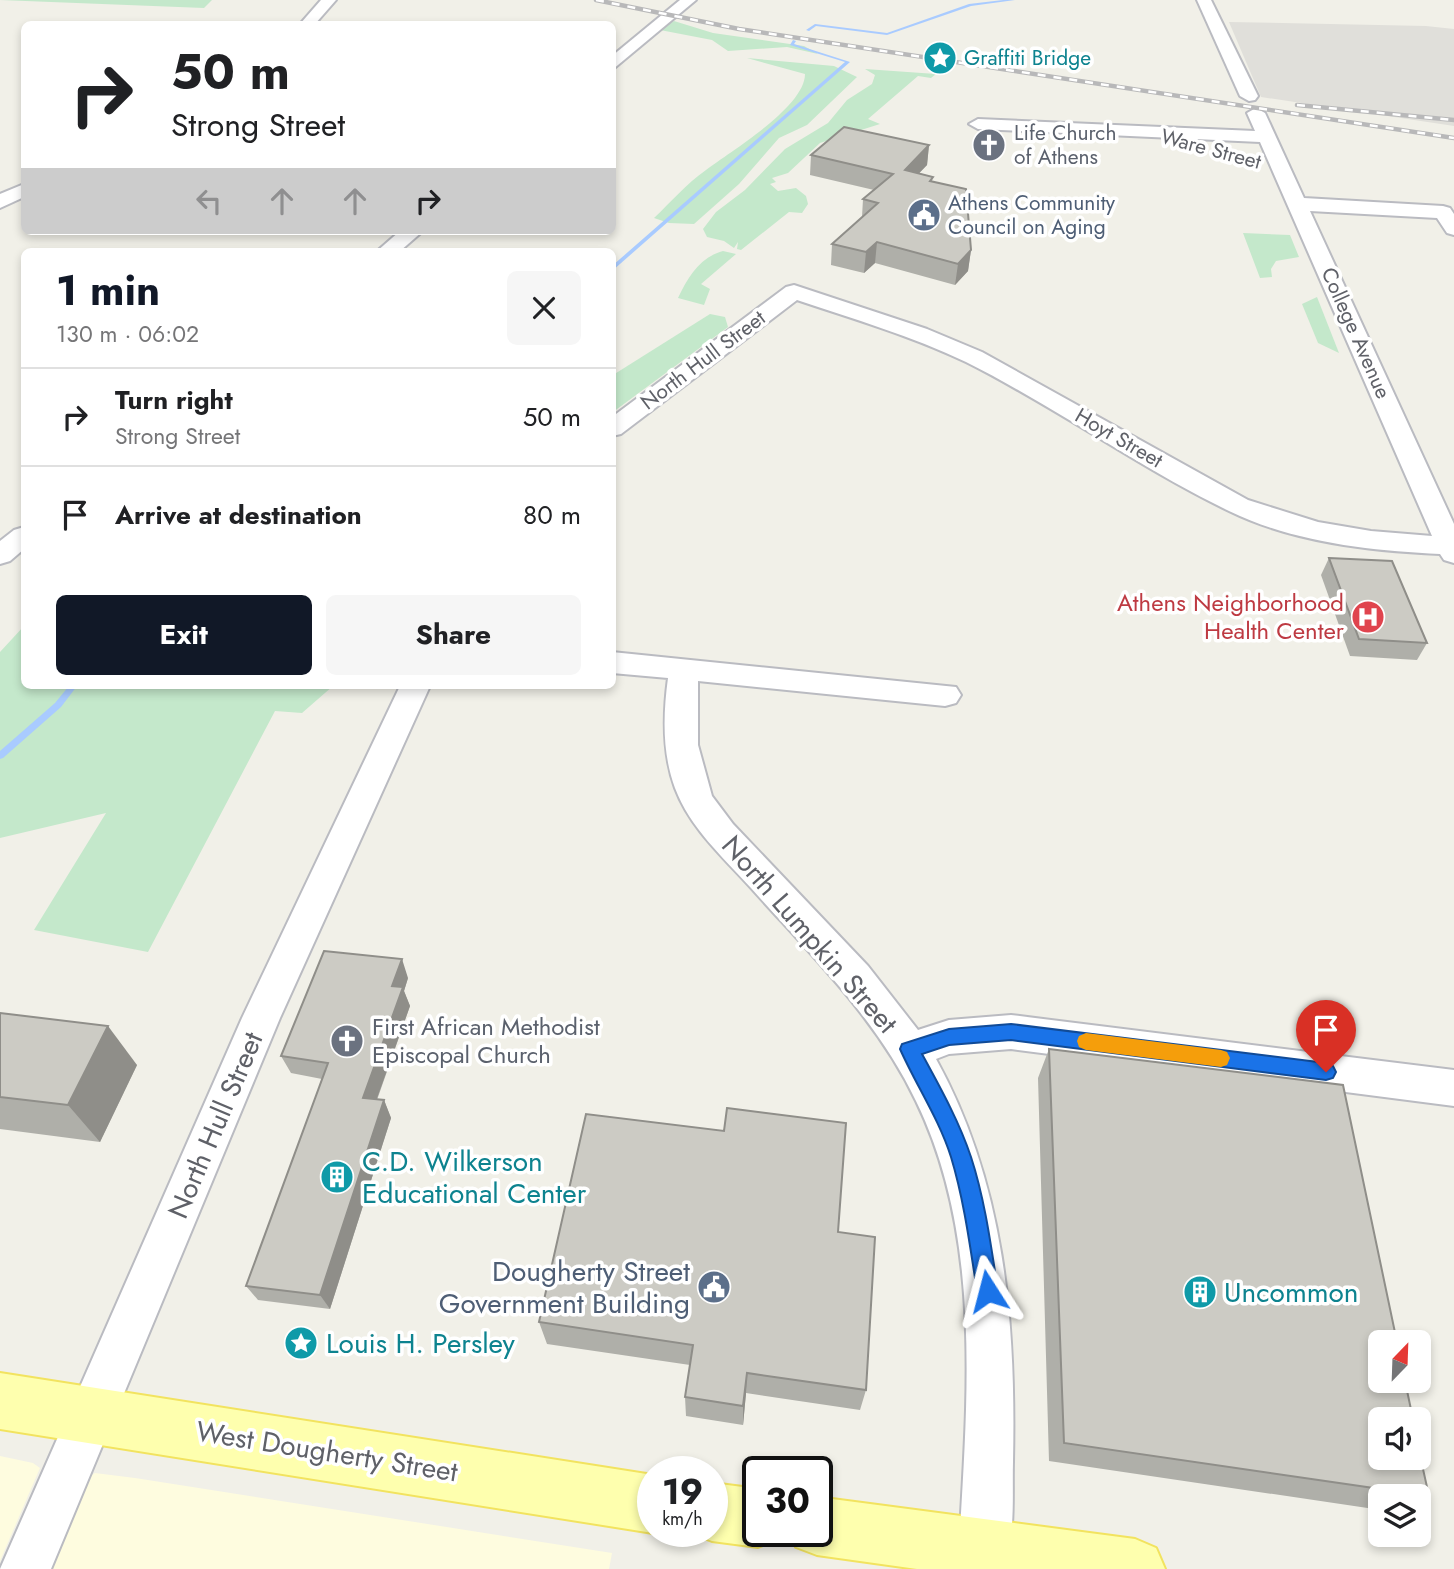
<!DOCTYPE html>
<html lang="en">
<head>
<meta charset="utf-8">
<style>
	body { margin:0; font-family:Jost,sans-serif; background:#f6f6f6; color:#202124; height:100vh; display:flex; flex-direction:column; font-size:26px; white-space:nowrap }
	* { box-sizing:border-box; margin:0 }
	p { font-size:23px; color:#757577 }
	.icon { flex:none; width:38px; height:38px; fill:none; stroke:currentColor; stroke-width:2; stroke-linecap:round; stroke-linejoin:round }
	.map { position:relative; flex:1; overflow:hidden }
	.drawer { position:absolute; left:21px; top:248px; width:595px; height:441px; display:flex; flex-direction:column; background:#fff; border-radius:10px; box-shadow:0 4px 10px #0003 }
	.drawer>* { flex:none }
	.banner { position:absolute; left:21px; top:21px; width:595px; height:214px; border-radius:10px; box-shadow:0 4px 10px #0003; background:#fff; color:#202124; overflow:hidden }
	.needle { width:46px; rotate:23deg }
	.buttons { position:absolute; left:1368px; top:1330px; display:grid; gap:14px }
	.buttons a { display:grid; place-items:center; width:63px; height:63px; border-radius:10px; background:#fff; box-shadow:0 4px 10px #0003; font-size:35px }
	.speed { position:absolute; left:637px; top:1456px; display:flex; gap:14px; font-size:35px; font-weight:700; text-align:center }
	.speed>* { display:grid; place-content:center; width:91px; height:91px; border-radius:50%; background:#fff; box-shadow:0 4px 10px #0003; line-height:1 }
	.speed small { font-size:18px; font-weight:400 }
	.speed .limit { border:4px solid #111; border-radius:10px; background:#fff; color:#111 }
	.pin { position:absolute; display:grid; place-items:center; width:60px; height:60px; color:#fff; margin:-72px -30px; border-radius:50% 50% 50% 0; rotate:-45deg; box-shadow:0 0 7px #0007 }
	.pin .icon { rotate:45deg }
	.me { position:absolute; width:77px; margin:-38px; rotate:351deg; stroke-linejoin:round; filter:drop-shadow(0 0 5px #0008) }
	.turn { display:flex; align-items:center; gap:24px; height:147px; padding:0 35px; font-size:32px }
	.turn .icon { width:91px; height:91px; stroke-width:2.5 }
	.turn b { display:block; font-size:49px; line-height:60px }
	.lanes { display:flex; align-items:center; height:66px; padding:0 35px; background:#0003; justify-content:center; gap:35px; direction:ltr }
	.lanes .off { opacity:.35 }
	.round { display:grid; place-items:center; flex:none; width:74px; height:74px; border-radius:10px; background:#f6f6f6 }
	.head { display:flex; align-items:center; justify-content:space-between; height:119px; padding:0 35px }
	h1 { font-size:42px; font-weight:700; line-height:52px; color:#111827 }
	.button { display:flex; gap:14px; margin-top:auto; padding:14px 35px }
	.button a { flex:1; height:80px; border-radius:10px; background:#111827; color:#fff; font-size:28px; font-weight:700; line-height:80px; text-align:center }
	.button a+a { background:#f6f6f6; color:#202124 }
	ul { padding:0; list-style:none }
	li { display:flex; align-items:center; gap:21px; height:98px; padding:0 35px; border-top:2px solid #e0e0e0 }
	li div { flex:1 }
	li b { display:block; font-size:26px }
	li em { font-style:normal }
	.map>svg:first-child { display:block }
</style>
</head>
<body>
<div class="map">
<svg width="1454" height="1569" viewBox="0 0 1454 1569">
	<rect width="100%" height="100%" fill="#f1f0e8"/>
	<g fill="#fefcdf">
		<polygon points="0,1456 33,1463 40,1468 0,1561"/>
		<polygon points="95,1473 135,1478 612,1553 609,1569 43,1569 89,1477"/>
	</g>
	<polygon fill="#e0dfda" points="1229,22 1426,26 1454,29 1454,126 1261,97"/>
	<g fill="#c4e8cb">
		<polygon points="0,0 212,0 204,8"/>
		<polygon points="674,21 713,33 804,46 818,54 787,47 728,51 712,40 660,30"/>
		<path d="M 747,58 L 834,66 L 857,77 L 807,125 L 779,138 L 739,184 L 694,224 L 669,223 L 654,218 C 671,202 687,183 706,170 C 731,151 805,107 805,74 Z"/>
		<polygon points="865,69 936,74 931,78 918,76 868,119 880,124 820,143 788,173 772,178 776,182 770,184 778,191 796,188 806,196 808,204 802,213 789,212 741,250 737,249 738,242 734,248 724,241 707,237 703,229 716,212 745,190 785,149 828,123 847,100 872,84 875,75"/>
		<polygon points="1243,233 1290,235 1299,257 1276,261 1271,269 1272,277 1260,278"/>
		<path d="M 723,251 L 736,254 L 701,284 L 710,289 L 704,305 L 678,298 C 688,277 700,257 723,251 Z"/>
		<polygon points="1317,297 1339,353 1318,343 1302,304"/>
		<polygon points="710,314 725,317 728,327 613,412 613,375"/>
		<polygon points="24,626 24,686 333,686 302,713 275,711 148,952 34,930 106,813 0,838 0,652"/>
	</g>
	<g fill="none" stroke-linecap="round" stroke-linejoin="round">
		<g fill="#a9cbff" fill-rule="evenodd">
			<polygon points="1003,0 1015,0 971,6 887,35 816,26 809,31 806,30 815,24 887,33 969,4"/>
			<polygon points="793,40 796,41 794,44 850,62 612,271 612,266 845,62 790,45"/>
			<polygon points="69,686 77,686 61,707 3,758 0,759 0,751 55,703"/>
		</g>
		<defs>
			<g id="minor">
				<polygon points="321,0 336,0 315,24 300,24"/>
				<polygon points="680,0 696,0 612,70 612,56"/>
				<polygon points="1197,0 1211,0 1258,96 1255,100 1249,101 1240,96"/>
				<path d="M 1256,108 L 1265,113 L 1304,198 L 1443,206 L 1450,208 L 1454,214 L 1454,235 L 1447,233 L 1437,218 L 1310,211 L 1454,524 L 1454,563 L 1444,560 L 1440,554 C 1370,551 1292,542 1229,511 C 1138,467 1056,407 966,362 C 912,336 853,319 797,300 L 621,434 L 612,436 L 612,417 L 786,287 L 794,285 L 927,329 L 982,352 L 1248,500 L 1318,522 L 1371,531 L 1432,536 L 1260,142 L 978,129 L 969,124 L 978,119 L 1255,131 L 1247,113 Z"/>
				<polygon points="24,184 24,197 0,208 0,194"/>
				<polygon points="400,231 423,231 399,252 376,252"/>
				<polygon points="24,527 24,549 10,561 0,564 0,541 14,530"/>
				<path d="M 612,652 L 956,687 L 961,695 L 956,703 L 945,706 L 698,681 L 698,745 L 712,796 L 733,824 L 868,966 L 918,1030 L 949,1020 L 1011,1015 L 1454,1070 L 1454,1106 L 1011,1049 L 949,1054 L 936,1059 C 1005,1184 1016,1322 1013,1462 C 1012,1496 1016,1535 1003,1567 L 967,1567 L 959,1549 C 967,1402 983,1238 916,1101 C 877,1019 811,955 751,888 C 723,857 690,828 675,788 C 662,753 663,715 668,678 L 612,673 Z"/>
				<polygon points="400,686 430,686 280,1018 51,1569 0,1569 242,1018"/>
			</g>
			<g id="major">
				<polygon points="0,1373 653,1475 653,1531 657,1531 653,1533 0,1429"/>
				<polygon points="712,1483 758,1489 758,1531 782,1531 779,1539 758,1547 712,1541 691,1533 712,1531"/>
				<polygon points="817,1497 1135,1539 1156,1548 1165,1569 917,1569 817,1555 796,1547 790,1531 817,1531"/>
			</g>
		</defs>
		<use href="#minor" stroke="#babbc1" stroke-width="4"/>
		<use href="#major" stroke="#f2e35f" stroke-width="4"/>
		<use href="#minor" fill="#fff" fill-rule="evenodd"/>
		<use href="#major" fill="#feffae" fill-rule="evenodd"/>
		<defs>
			<g id="rail">
				<polyline points="596,0 739,29 1454,138"/>
				<polyline points="1297,105 1454,120"/>
			</g>
		</defs>
		<use href="#rail" stroke="#b8b8b9" stroke-width="4.5"/>
		<use href="#rail" stroke="#fff" stroke-width="2.5" stroke-dasharray="8" stroke-linecap="butt"/>
	</g>
	<g fill="#afafa9">
		<polygon points="929,145 927,165 919,173 933,177 932,181 971,250 968,271 955,285 875,263 864,273 831,265 832,244 862,217 863,199 874,190 810,175 811,155"/>
		<polygon points="1329,558 1427,643 1417,660 1350,656 1321,575"/>
		<polygon points="408,978 404,991 410,1006 377,1100 384,1100 391,1118 330,1309 258,1300 246,1286 322,1079 291,1073 281,1056"/>
		<polygon points="0,1013 137,1065 100,1142 0,1129"/>
		<polygon points="1049,1049 1429,1496 1419,1501 1419,1496 1381,1496 1381,1510 1049,1461 1038,1078"/>
		<polygon points="838,1232 866,1390 860,1410 746,1393 743,1425 686,1416 685,1397 690,1365 547,1344 539,1322"/>
	</g>
	<g fill="#8f8e89">
		<polygon points="929,145 927,165 903,190 905,170"/>
		<polygon points="877,242 875,263 864,273 866,252"/>
		<polygon points="971,250 968,271 955,285 958,264"/>
		<polygon points="402,959 408,978 404,991 410,1006 371,1115 363,1098 392,986"/>
		<polygon points="108,1026 137,1065 100,1142 68,1105"/>
		<polygon points="384,1100 391,1118 330,1309 320,1295"/>
		<polygon points="747,1373 746,1393 743,1425 743,1406"/>
	</g>
	<g fill="#cccbc4" stroke="#8f8e89" stroke-width="2">
		<polygon points="844,127 929,145 905,170 933,177 930,181 966,189 971,250 958,264 877,242 866,252 832,244 878,203 863,199 893,174 811,155"/>
		<polygon points="1329,558 1392,561 1427,643 1359,639"/>
		<polygon points="324,951 402,959 392,986 403,987 363,1098 384,1100 320,1295 246,1286 328,1063 281,1056"/>
		<polygon points="0,1013 108,1026 68,1105 0,1097"/>
		<polygon points="1049,1049 1343,1085 1397,1342 1381,1342 1381,1381 1405,1381 1413,1419 1381,1419 1381,1458 1419,1458 1419,1451 1429,1496 1064,1443"/>
		<polygon points="727,1108 846,1123 838,1232 875,1237 866,1390 747,1373 743,1406 685,1397 693,1345 539,1322 586,1114 724,1131"/>
	</g>
	<path fill="#1a73e8" stroke="#114b97" stroke-width="2" d="M 1011,1024 L 1326,1063 L 1333,1066 L 1336,1072 L 1333,1078 L 1326,1080 L 1011,1040 L 949,1045 L 922,1054 C 940,1087 959,1121 971,1157 C 985,1200 991,1246 998,1291 L 995,1298 L 988,1301 L 980,1298 L 977,1291 C 970,1246 964,1200 951,1157 C 939,1119 916,1085 900,1049 L 902,1044 L 949,1029 Z"/>
	<polygon fill="#f59e0b" points="1086,1033 1221,1050 1227,1052 1230,1058 1227,1065 1221,1067 1086,1050 1079,1047 1077,1041 1079,1036"/>
	<defs>
		<symbol id="sight-disc" viewBox="-11 -11 22 22"><circle r="9.5" fill="#0f9aa8" stroke="#fff"/><path d="M0-6L1.8-2.2L6-1.7L2.9 1.2L3.7 5.4L0 3.3L-3.7 5.4L-2.9 1.2L-6-1.7L-1.8-2.2Z" fill="#fff"/></symbol>
		<symbol id="church-disc" viewBox="-11 -11 22 22"><circle r="9.5" fill="#6b7280" stroke="#fff"/><path d="M-1.2-6h2.4v3.5h3.3v2.4h-3.3V6h-2.4V-.1h-3.3v-2.4h3.3Z" fill="#fff"/></symbol>
		<symbol id="civic-disc" viewBox="-11 -11 22 22"><circle r="9.5" fill="#5c6f8a" stroke="#fff"/><path d="M-.6-6.5H3V-4.5H.6V-3L4-1V1h2V6H-6V1h2V-1L-.6-3ZM-1.2 2.5V6h2.4V2.5Z" fill="#fff"/></symbol>
		<symbol id="hospital-disc" viewBox="-11 -11 22 22"><circle r="9.5" fill="#e0444e" stroke="#fff"/><path d="M-5-5h3v3.5h4V-5h3V5h-3V1.5h-4V5h-3Z" fill="#fff"/></symbol>
		<symbol id="building-disc" viewBox="-11 -11 22 22"><circle r="9.5" fill="#0f9aa8" stroke="#fff"/><path d="M-4-6H4V6H1V3H-1V6H-4ZM-2.5-4.3h1.7v1.8h-1.7ZM.8-4.3h1.7v1.8H.8ZM-2.5-1h1.7V.8h-1.7ZM.8-1h1.7V.8H.8Z" fill="#fff"/></symbol>
	</defs>
	<g fill-rule="evenodd">
		<use href="#sight-disc" x="921" y="39" width="38" height="38"/>
		<use href="#church-disc" x="970" y="126" width="38" height="38"/>
		<use href="#civic-disc" x="905" y="196" width="38" height="38"/>
		<use href="#hospital-disc" x="1349" y="598" width="38" height="38"/>
		<use href="#church-disc" x="328" y="1022" width="38" height="38"/>
		<use href="#building-disc" x="318" y="1158" width="38" height="38"/>
		<use href="#civic-disc" x="695" y="1268" width="38" height="38"/>
		<use href="#building-disc" x="1181" y="1273" width="38" height="38"/>
		<use href="#sight-disc" x="282" y="1324" width="38" height="38"/>
	</g>
	<g text-anchor="middle" stroke-width="7" stroke-linejoin="round" paint-order="stroke">
		<g font-size="21" fill="#0d838f" stroke="#fff" text-anchor="start">
			<text x="964" y="65">Graffiti Bridge</text>
		</g>
		<g font-size="21" fill="#5b616d" stroke="#fff" text-anchor="start">
			<text x="1014" y="140">Life Church<tspan x="1014" dy="24">of Athens</tspan></text>
		</g>
		<g font-size="21" fill="#5f6168" stroke="#fff">
			<text transform="translate(1211 149) rotate(15)" y="7">Ware Street</text>
			<text transform="translate(1356 333) rotate(66)" y="7">College Avenue</text>
			<text transform="translate(703 360) rotate(-37)" y="7">North Hull Street</text>
			<text transform="translate(1119 438) rotate(30)" y="7">Hoyt Street</text>
		</g>
		<g font-size="21" fill="#4e5e75" stroke="#fff" text-anchor="start">
			<text x="948" y="210">Athens Community<tspan x="948" dy="24">Council on Aging</tspan></text>
		</g>
		<g font-size="24" fill="#be3a42" stroke="#fff" text-anchor="end">
			<text x="1344" y="611">Athens Neighborhood<tspan x="1344" dy="28">Health Center</tspan></text>
		</g>
		<g font-size="24" fill="#5b616d" stroke="#fff" text-anchor="start">
			<text x="372" y="1035">First African Methodist<tspan x="372" dy="28">Episcopal Church</tspan></text>
		</g>
		<g font-size="28" fill="#5f6168" stroke="#fff">
			<text transform="translate(810 934) rotate(49)" y="10">North Lumpkin Street</text>
			<text transform="translate(215 1125) rotate(-67)" y="10">North Hull Street</text>
			<text transform="translate(327 1451) rotate(9)" y="10">West Dougherty Street</text>
		</g>
		<g font-size="28" fill="#0d838f" stroke="#fff" text-anchor="start">
			<text x="362" y="1171">C.D. Wilkerson<tspan x="362" dy="32">Educational Center</tspan></text>
			<text x="1224" y="1302">Uncommon</text>
			<text x="326" y="1353">Louis H. Persley</text>
		</g>
		<g font-size="28" fill="#4e5e75" stroke="#fff" text-anchor="end">
			<text x="690" y="1281">Dougherty Street<tspan x="690" dy="32">Government Building</tspan></text>
		</g>
	</g>
</svg>
<div class="buttons">
<a><svg class="needle" viewBox="-14 -14 28 28"><path d="M0-13l5 13h-10z" fill="#e53935"/><path d="M0 13l5-13h-10z" fill="#757577"/></svg></a>
<a><svg class="icon" aria-label="sound" viewBox="0 0 24 24"><path d="M4 9h4l5-4v14l-5-4H4zM17 9q2 3 0 6"/></svg></a>
<a><svg class="icon" aria-label="layers" viewBox="0 0 24 24"><path d="M12 4l9 5-9 5-9-5zM3 14l9 5 9-5"/></svg></a>
</div>
<div class="speed"><div>19<small>km/h</small></div><div class="limit">30</div></div>
<div class="pin" style="left:1326px;top:1072px;background:#d93025"><svg class="icon" aria-label="arrive" viewBox="0 0 24 24"><path d="M6 21V4h12l-3 4 3 4H6"/></svg></div>
<svg class="me" style="left:988px;top:1291px" viewBox="-20 -20 40 40"><path d="M0-17L14 15 0 8-14 15z" fill="#1a73e8" stroke="#fff" stroke-width="4"/></svg>
<div class="banner">
<div class="turn"><svg class="icon" aria-label="right" viewBox="0 0 24 24"><path d="M7 20v-9h11M14 6l5 5-5 5"/></svg><div><b>50 m</b>Strong Street</div></div>
<div class="lanes"><svg class="icon off" aria-label="left" viewBox="0 0 24 24"><path d="M17 20v-9H6M10 6l-5 5 5 5"/></svg><svg class="icon off" aria-label="ahead" viewBox="0 0 24 24"><path d="M12 20V5M6 11l6-6 6 6"/></svg><svg class="icon off" aria-label="ahead" viewBox="0 0 24 24"><path d="M12 20V5M6 11l6-6 6 6"/></svg><svg class="icon" aria-label="right" viewBox="0 0 24 24"><path d="M7 20v-9h11M14 6l5 5-5 5"/></svg></div>
</div>
<section class="drawer">
<div class="head"><div><h1>1 min</h1><p>130 m · 06:02</p></div><a class="round"><svg class="icon" aria-label="close" viewBox="0 0 24 24"><path d="M6 6l12 12M18 6L6 18"/></svg></a></div>
<ul>
<li><svg class="icon" aria-label="right" viewBox="0 0 24 24"><path d="M7 20v-9h11M14 6l5 5-5 5"/></svg><div><b>Turn right</b><p>Strong Street</p></div><em>50 m</em></li>
<li><svg class="icon" aria-label="arrive" viewBox="0 0 24 24"><path d="M6 21V4h12l-3 4 3 4H6"/></svg><div><b>Arrive at destination</b></div><em>80 m</em></li>
</ul>
<div class="button"><a>Exit</a><a>Share</a></div>
</section>
</div>
</body>
</html>
